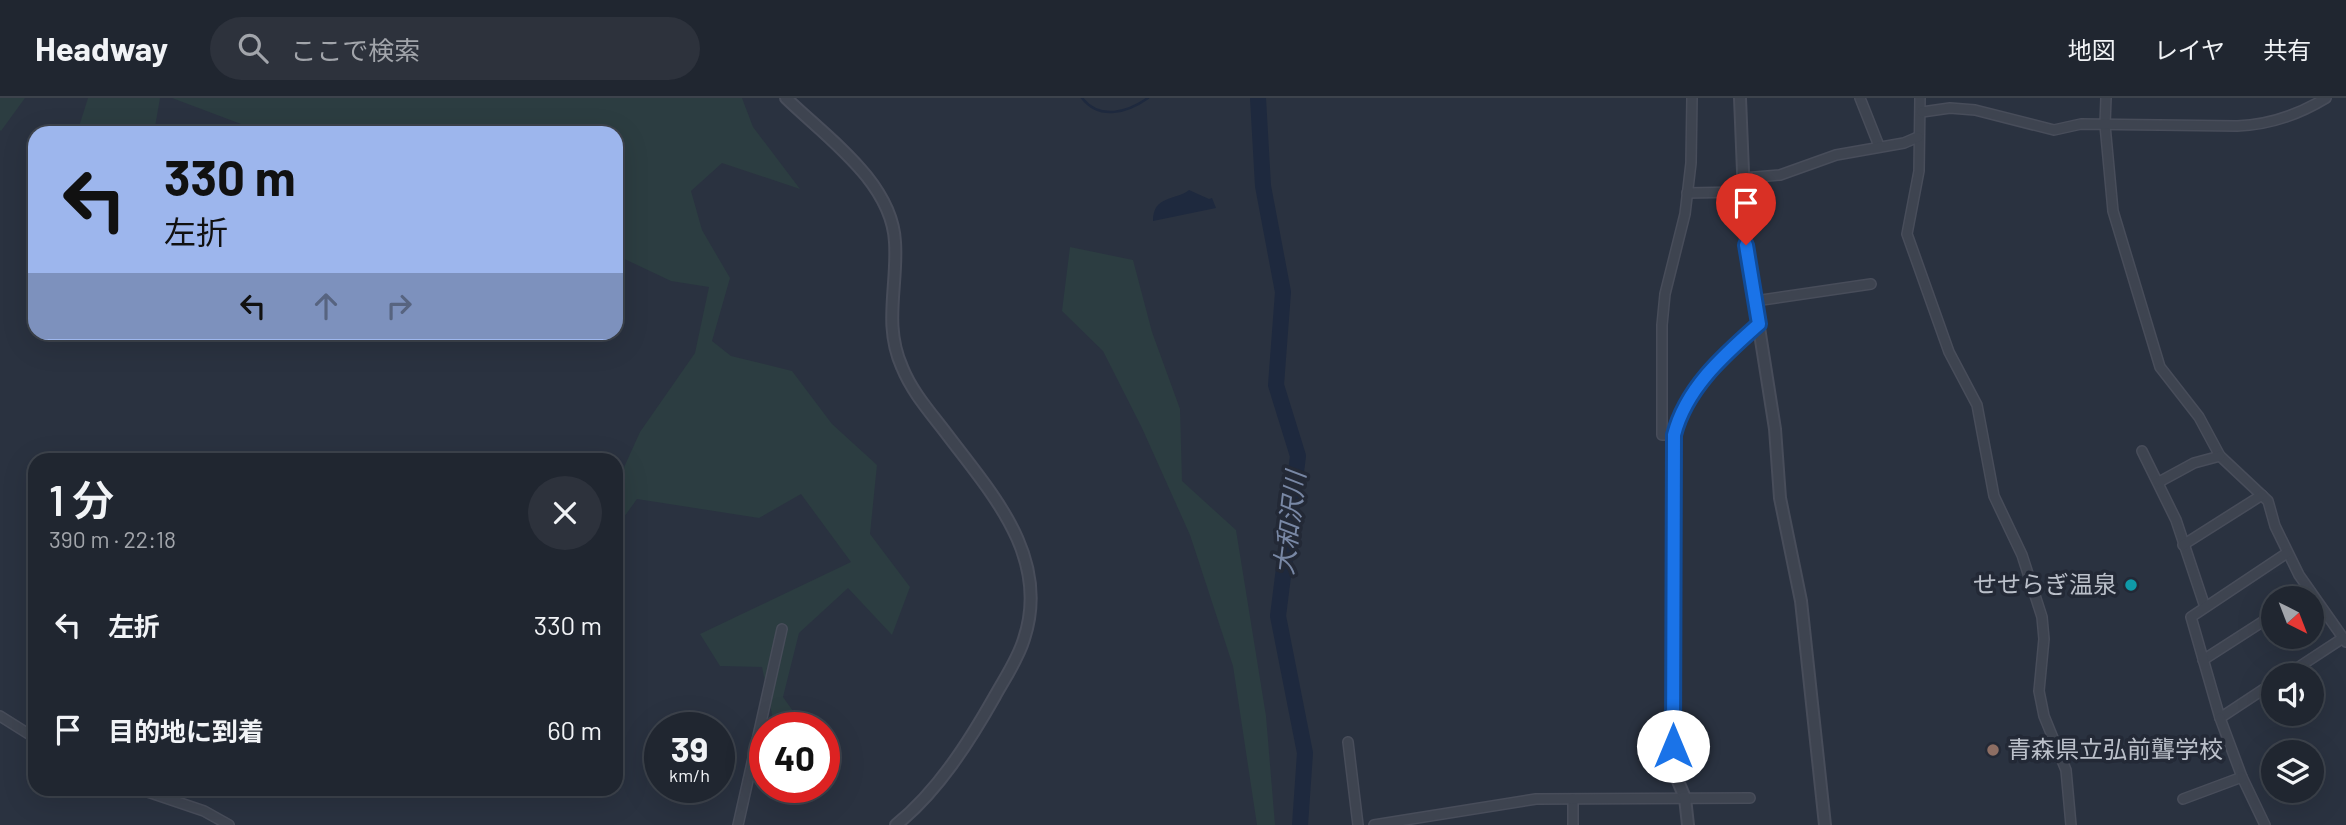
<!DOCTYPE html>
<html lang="ja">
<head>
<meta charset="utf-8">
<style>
	body { margin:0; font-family:Barlow,"Noto Sans JP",sans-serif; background:#2d323c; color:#f1f3f6; height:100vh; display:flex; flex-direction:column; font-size:26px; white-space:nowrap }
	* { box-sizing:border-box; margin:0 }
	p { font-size:23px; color:#a2a5ab }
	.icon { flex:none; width:38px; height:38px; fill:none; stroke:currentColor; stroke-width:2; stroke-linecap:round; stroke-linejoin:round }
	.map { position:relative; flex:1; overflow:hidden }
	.panel { position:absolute; left:28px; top:355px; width:595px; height:343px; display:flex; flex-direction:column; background:#202630; border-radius:21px; box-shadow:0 7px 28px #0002,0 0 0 2px #3d434c }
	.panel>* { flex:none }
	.guide { position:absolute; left:28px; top:28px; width:595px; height:214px; border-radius:21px; box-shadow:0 7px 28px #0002,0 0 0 2px #3d434c; background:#9db6ed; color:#111; overflow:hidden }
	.needle { width:46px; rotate:138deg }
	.tools { position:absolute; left:2261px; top:488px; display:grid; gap:14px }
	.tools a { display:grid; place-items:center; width:63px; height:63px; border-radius:50%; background:#202630; box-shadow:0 7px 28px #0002,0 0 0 2px #3d434c; font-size:35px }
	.speed { position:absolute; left:644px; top:614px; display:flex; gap:14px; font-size:35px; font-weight:700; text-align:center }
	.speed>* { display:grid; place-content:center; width:91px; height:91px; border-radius:50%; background:#202630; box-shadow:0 7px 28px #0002,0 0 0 2px #3d434c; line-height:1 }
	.speed small { font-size:18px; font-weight:400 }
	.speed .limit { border:10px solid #d22; background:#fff; color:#111 }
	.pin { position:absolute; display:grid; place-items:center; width:60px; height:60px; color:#fff; margin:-72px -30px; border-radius:50% 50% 50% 0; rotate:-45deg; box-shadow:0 0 7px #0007 }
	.pin .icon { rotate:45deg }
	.me { position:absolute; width:77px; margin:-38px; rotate:0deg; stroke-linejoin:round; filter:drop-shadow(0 0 5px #0008) }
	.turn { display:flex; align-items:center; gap:24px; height:147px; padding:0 21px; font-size:32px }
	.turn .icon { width:91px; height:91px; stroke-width:2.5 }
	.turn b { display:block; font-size:49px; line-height:60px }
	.lanes { display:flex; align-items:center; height:66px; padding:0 21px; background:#0003; justify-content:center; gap:35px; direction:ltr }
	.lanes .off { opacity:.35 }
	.round { display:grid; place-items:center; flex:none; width:74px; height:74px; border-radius:37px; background:#2d323c }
	.head { display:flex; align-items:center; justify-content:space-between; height:119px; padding:0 21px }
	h1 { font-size:42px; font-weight:600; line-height:52px }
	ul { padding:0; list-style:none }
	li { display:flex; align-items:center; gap:21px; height:105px; padding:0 21px }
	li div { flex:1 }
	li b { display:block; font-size:26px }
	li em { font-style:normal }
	header { display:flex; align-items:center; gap:42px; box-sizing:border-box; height:98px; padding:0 35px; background:#202630; border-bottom:2px solid #3d434c }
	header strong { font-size:33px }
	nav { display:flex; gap:38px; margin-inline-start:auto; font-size:24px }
	.search { width:490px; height:63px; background:#2d323c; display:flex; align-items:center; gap:18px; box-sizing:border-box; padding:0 24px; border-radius:38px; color:#a2a5ab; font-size:26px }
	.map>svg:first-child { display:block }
</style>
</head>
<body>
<header>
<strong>Headway</strong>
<div class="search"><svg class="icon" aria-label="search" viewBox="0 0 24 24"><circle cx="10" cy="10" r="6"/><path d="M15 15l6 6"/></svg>ここで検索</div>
<nav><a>地図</a><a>レイヤ</a><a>共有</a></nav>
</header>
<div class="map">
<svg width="2346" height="727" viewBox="0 0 2346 727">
	<rect width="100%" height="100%" fill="#2a3240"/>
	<g fill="#2c3d41">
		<polygon points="0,0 25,0 1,33 0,32"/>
		<polygon points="88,0 160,0 154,35 77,35"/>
		<polygon points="172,0 742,0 753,29 800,91 722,65 691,93 702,132 730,180 712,243 731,258 792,273 832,326 877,367 870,436 910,489 892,537 848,490 799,535 783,599 805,630 772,630 773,621 762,569 720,568 700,536 851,464 801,396 759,420 637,401 616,430 616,387 640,334 695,255 709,189 671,183 616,157 616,35 249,35 249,29"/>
		<polygon points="1070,149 1133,162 1152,234 1180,311 1182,383 1236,432 1266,618 1275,727 1257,727 1233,568 1190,437 1142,330 1103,253 1062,213"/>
	</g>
	<path fill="#1e293e" d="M 1189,92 L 1209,101 L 1212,100 L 1216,110 L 1153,123 C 1153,97 1175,103 1189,92 Z"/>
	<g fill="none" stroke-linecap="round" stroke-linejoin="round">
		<path stroke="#1e293e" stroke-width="2.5" d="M 1082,0 C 1100,23 1128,14 1148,0"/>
		<polyline stroke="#1e293e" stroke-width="16" points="1258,0 1263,88 1283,194 1276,287 1298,358 1278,518 1305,655 1300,727"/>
		<defs>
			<g id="minor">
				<polyline points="1860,0 1879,48"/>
				<polyline points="1920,0 1919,73 1907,136 1949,254 1977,307 1994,398 2022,457 2042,519 2044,541 2039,593 2044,618 2066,672 2071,727"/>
				<polyline points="2106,0 2105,27 2113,113 2160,269 2199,319 2220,358 2268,403 2275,428 2299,477 2346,544"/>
				<path d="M 1922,14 L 1950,10 L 1975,12 L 2054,32 L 2081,26 L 2237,28 C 2270,27 2298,17 2326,0"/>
				<polyline points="1743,80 1780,77 1836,57 1904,45 1918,39"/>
				<polyline points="1687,95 1743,94"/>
				<polyline points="1755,203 1871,186"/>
				<polyline points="1674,337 1662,337 1662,227 1665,196 1685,116 1691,65 1692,0"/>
				<polyline points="2142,353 2176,422 2205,509"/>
				<polyline points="2159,384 2194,365 2220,358"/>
				<polyline points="2183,447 2262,397"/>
				<polyline points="2299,500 2310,493"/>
				<polyline points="2203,562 2273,517"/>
				<polyline points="2285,578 2343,540"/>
				<polyline points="2273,585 2220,620 2191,519 2287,455"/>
				<polyline points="0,618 35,640"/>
				<polyline points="2220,620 2242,679 2265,727"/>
				<polyline points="1348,644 1358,727"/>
				<polyline points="139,691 204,713 229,727"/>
				<polyline points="1573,701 1573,727"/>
				<polyline points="2183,701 2242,679"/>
				<polyline points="738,727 782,531"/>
				<polyline points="1374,727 1536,701 1750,700"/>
			</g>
			<g id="tertiary">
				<path d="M 786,0 C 826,39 892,84 895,144 C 898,187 883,227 902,269 C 912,294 930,314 946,335 C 992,396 1051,459 1024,541 C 1018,561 1005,580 995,598 C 969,644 938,693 896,727"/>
				<polyline points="1740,0 1746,147 1775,331 1780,400 1801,503 1825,727"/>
				<path d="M 1688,727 L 1685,700 L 1673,671 L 1674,337 C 1686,290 1724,257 1758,226"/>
			</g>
		</defs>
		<use href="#minor" stroke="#484d5a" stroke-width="12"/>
		<use href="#tertiary" stroke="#484d5a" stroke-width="14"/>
		<use href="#minor" stroke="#3e4450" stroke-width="9"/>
		<use href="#tertiary" stroke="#3e4450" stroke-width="10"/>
	</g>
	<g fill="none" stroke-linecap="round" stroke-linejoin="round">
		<defs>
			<path id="route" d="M 1673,648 L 1674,337 C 1686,290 1724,257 1759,226 L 1746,147"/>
		</defs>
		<use href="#route" stroke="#114b97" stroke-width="18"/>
		<use href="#route" stroke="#1a73e8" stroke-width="12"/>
	</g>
	<circle fill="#0f9aa8" stroke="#232936" stroke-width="2.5" cx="2131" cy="487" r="7"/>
	<circle fill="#8d6e63" stroke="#232936" stroke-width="2.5" cx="1993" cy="652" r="7"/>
	<g text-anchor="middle" stroke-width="7" stroke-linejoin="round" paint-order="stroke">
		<g font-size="24" fill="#bbc0ca" stroke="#232936" text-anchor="end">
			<text x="2117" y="495">せせらぎ温泉</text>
			<text x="2007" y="660" text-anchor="start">青森県立弘前聾学校</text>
		</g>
		<g font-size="26" font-style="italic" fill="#7988a5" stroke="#232936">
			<text transform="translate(1290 425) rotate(-83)" y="9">大和沢川</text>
		</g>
	</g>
</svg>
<div class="tools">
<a><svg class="needle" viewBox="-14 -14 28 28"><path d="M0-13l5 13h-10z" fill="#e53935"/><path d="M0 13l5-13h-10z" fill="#a2a5ab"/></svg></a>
<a><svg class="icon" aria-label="sound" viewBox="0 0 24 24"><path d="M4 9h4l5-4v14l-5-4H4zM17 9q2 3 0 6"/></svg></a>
<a><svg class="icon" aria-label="layers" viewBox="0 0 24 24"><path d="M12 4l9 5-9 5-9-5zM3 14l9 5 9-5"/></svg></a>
</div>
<div class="speed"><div>39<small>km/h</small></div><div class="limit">40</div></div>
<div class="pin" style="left:1746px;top:147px;background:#d93025"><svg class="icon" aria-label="arrive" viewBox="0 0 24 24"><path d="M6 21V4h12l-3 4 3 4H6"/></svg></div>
<svg class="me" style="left:1673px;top:648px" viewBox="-20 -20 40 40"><circle r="19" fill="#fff"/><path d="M0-13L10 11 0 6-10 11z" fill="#1a73e8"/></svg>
<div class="guide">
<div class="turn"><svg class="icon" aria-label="left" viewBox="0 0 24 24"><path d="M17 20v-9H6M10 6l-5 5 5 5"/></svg><div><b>330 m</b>左折</div></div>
<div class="lanes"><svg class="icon" aria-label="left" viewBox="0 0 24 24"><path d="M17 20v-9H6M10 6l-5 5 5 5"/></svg><svg class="icon off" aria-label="ahead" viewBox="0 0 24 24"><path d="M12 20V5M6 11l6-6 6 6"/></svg><svg class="icon off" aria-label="right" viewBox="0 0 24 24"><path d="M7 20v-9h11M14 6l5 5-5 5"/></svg></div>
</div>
<section class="panel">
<div class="head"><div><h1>1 分</h1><p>390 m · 22:18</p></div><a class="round"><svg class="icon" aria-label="close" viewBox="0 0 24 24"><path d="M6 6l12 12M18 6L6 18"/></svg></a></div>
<ul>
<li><svg class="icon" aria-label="left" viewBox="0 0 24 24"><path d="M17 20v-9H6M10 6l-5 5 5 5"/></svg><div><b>左折</b></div><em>330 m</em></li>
<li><svg class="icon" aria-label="arrive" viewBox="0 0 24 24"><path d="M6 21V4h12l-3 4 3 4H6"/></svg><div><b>目的地に到着</b></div><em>60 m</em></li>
</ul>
</section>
</div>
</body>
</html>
